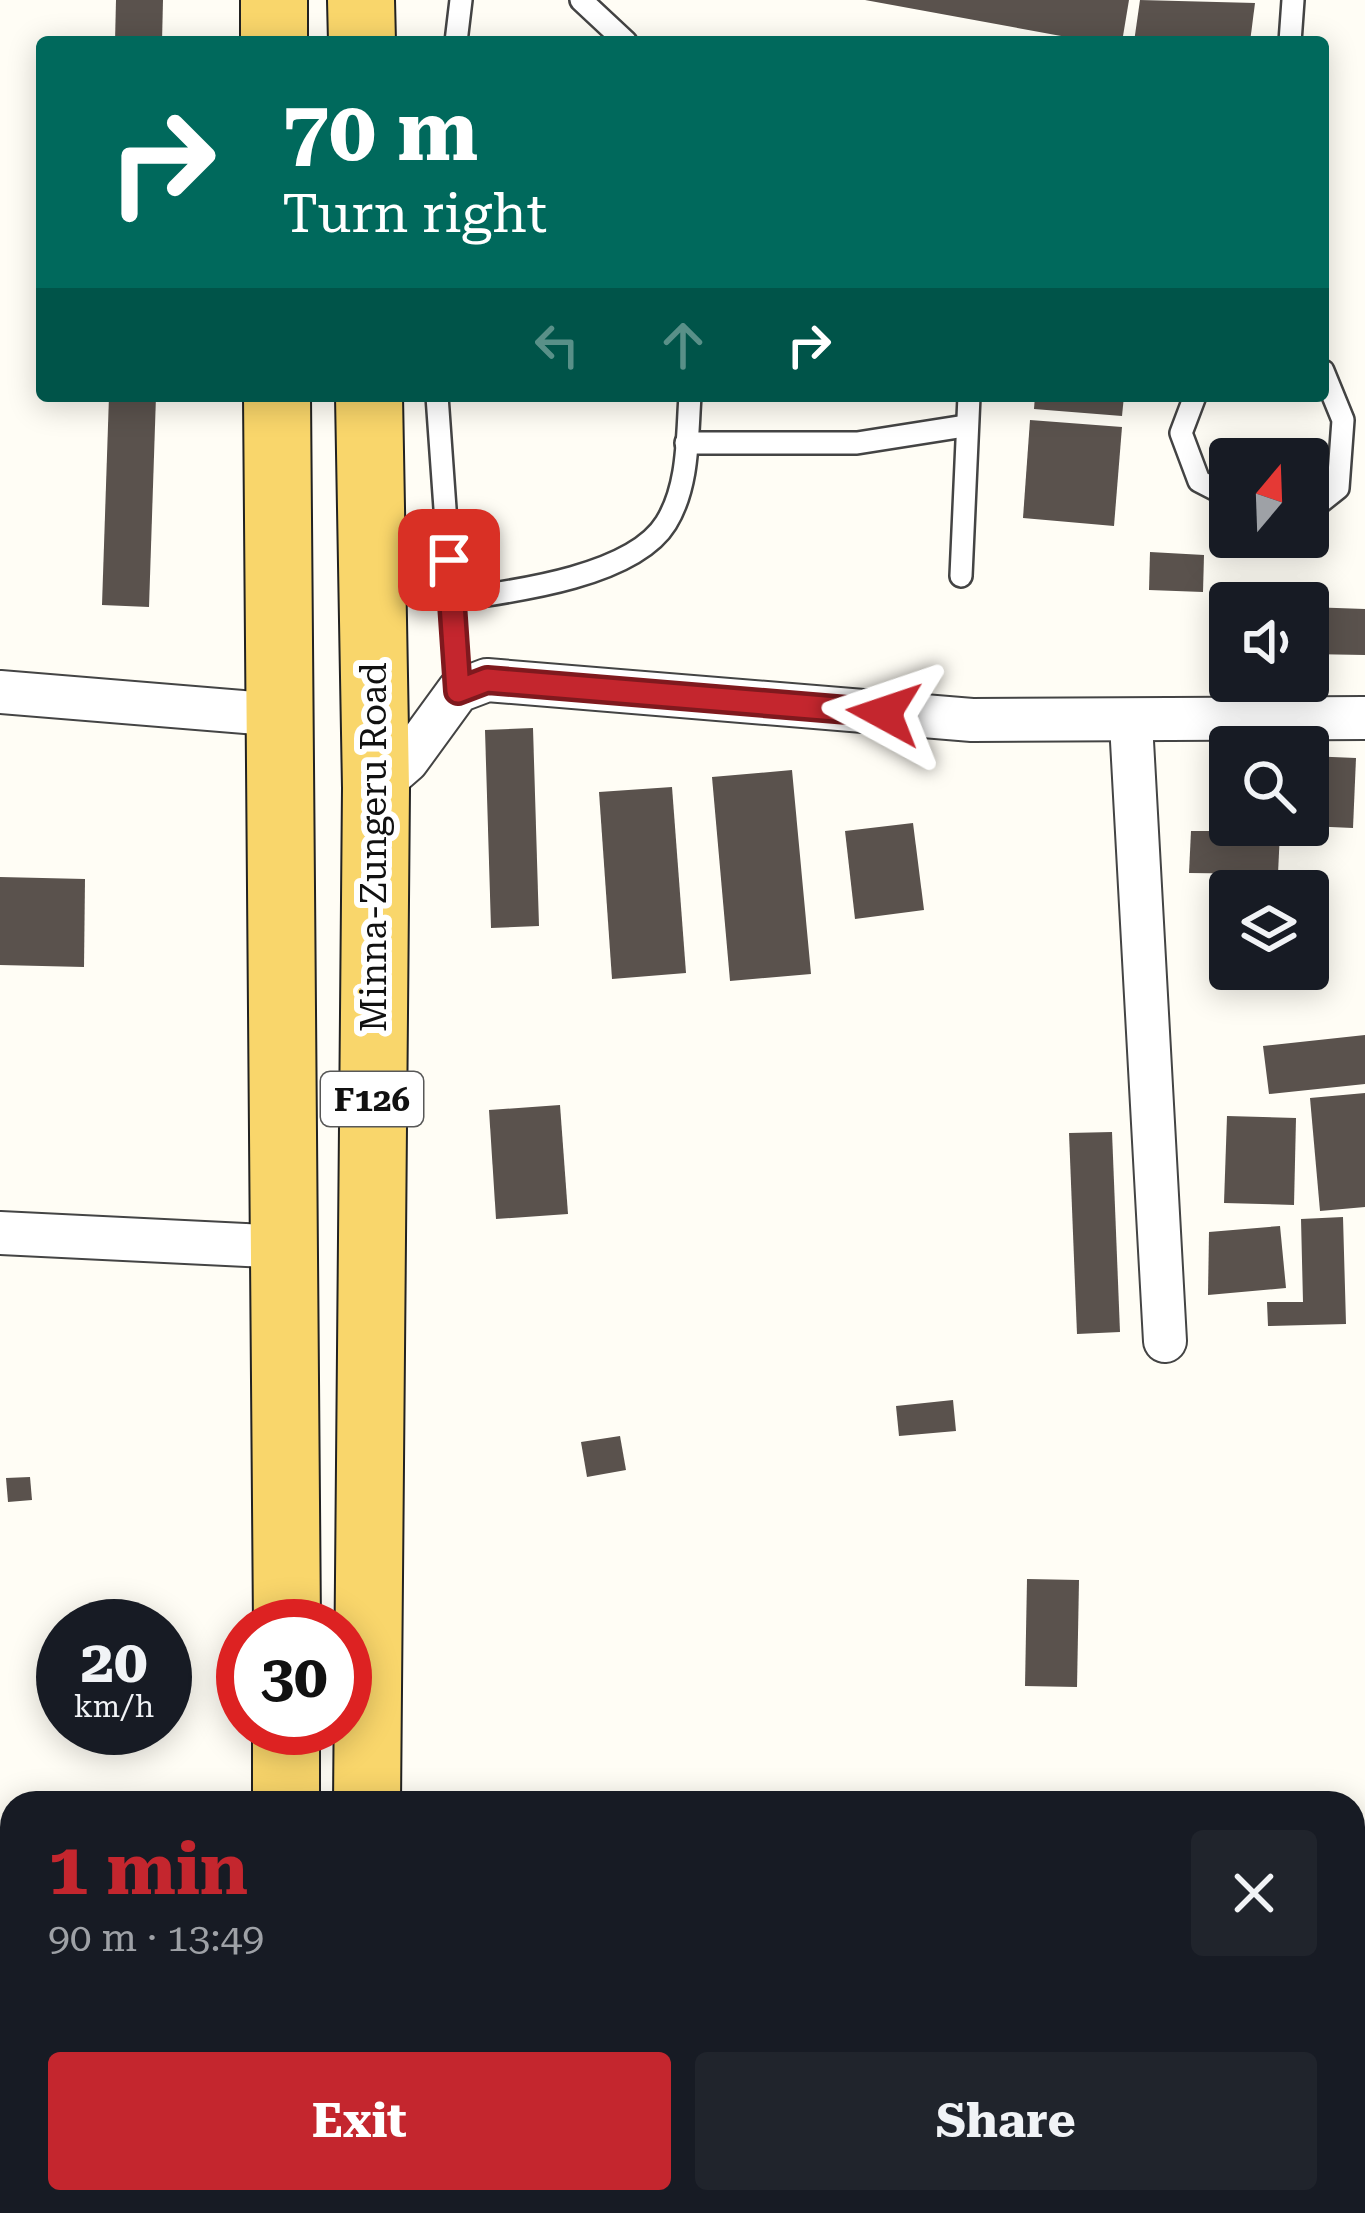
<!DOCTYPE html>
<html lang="en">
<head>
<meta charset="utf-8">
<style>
	body { margin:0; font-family:"Roboto Serif",serif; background:#20242c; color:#f1f3f6; height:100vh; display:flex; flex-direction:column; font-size:45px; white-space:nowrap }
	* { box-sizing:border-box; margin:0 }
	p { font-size:39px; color:#9ea1a6 }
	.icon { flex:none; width:66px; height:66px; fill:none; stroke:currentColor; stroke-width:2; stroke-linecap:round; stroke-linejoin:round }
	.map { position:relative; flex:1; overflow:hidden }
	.details { position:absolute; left:0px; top:1791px; width:1365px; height:423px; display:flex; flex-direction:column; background:#171b24; border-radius:36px 36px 0 0; box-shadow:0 6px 30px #0003 }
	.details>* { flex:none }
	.hud { position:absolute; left:36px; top:36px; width:1293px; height:366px; border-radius:12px; box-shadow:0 6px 30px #0003; background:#00695c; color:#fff; overflow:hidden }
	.needle { width:78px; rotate:19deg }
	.fabs { position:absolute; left:1209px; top:438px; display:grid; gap:24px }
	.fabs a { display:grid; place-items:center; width:120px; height:120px; border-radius:12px; background:#171b24; box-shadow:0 6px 30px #0003; font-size:60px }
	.speed { position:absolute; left:36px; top:1599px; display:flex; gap:24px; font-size:60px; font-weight:700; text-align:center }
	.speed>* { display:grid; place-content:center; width:156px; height:156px; border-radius:50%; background:#171b24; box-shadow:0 6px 30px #0003; line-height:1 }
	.speed small { font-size:30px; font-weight:400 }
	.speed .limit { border:18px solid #d22; background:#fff; color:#111 }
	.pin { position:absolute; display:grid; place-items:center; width:102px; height:102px; color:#fff; margin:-51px; border-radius:24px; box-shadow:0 6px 18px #0006 }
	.me { position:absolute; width:132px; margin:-66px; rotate:275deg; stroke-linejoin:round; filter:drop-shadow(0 0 9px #0008) }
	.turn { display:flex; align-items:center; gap:42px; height:252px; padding:0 48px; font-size:54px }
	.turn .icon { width:156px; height:156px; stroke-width:2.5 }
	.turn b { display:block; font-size:84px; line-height:102px }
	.lanes { display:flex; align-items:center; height:114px; padding:0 48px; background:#0003; justify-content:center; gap:60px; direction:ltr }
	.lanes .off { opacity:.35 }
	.round { display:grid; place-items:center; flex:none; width:126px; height:126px; border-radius:12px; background:#20242c }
	.head { display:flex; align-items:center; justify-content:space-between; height:204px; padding:0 48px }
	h1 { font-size:72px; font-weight:700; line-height:90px; color:#c4262e }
	.action { display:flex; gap:24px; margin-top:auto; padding:24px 48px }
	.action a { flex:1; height:138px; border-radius:12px; background:#c4262e; color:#fff; font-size:48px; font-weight:700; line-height:138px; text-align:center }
	.action a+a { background:#20242c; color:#f1f3f6 }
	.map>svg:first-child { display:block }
</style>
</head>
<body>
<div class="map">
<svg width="1365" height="2213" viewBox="0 0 1365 2213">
	<rect width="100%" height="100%" fill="#fffdf5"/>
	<g fill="#5a524d">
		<polygon points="116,0 163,0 162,42 115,42"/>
		<polygon points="865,0 1129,0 1122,42 1094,42"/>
		<polygon points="1140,0 1255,3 1250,42 1134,42"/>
		<polygon points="109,396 156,396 149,607 102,605"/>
		<polygon points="1035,396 1124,396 1122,416 1034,409"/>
		<polygon points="1030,420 1122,427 1114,526 1023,518"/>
		<polygon points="1150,552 1204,555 1203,592 1149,590"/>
		<polygon points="1308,607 1365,609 1365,655 1308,654"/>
		<polygon points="533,728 539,926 491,928 485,730"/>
		<polygon points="1308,756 1356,758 1353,828 1308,826"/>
		<polygon points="792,770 811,974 730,981 712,777"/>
		<polygon points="672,787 686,973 612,979 599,792"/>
		<polygon points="913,823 924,910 855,919 845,831"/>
		<polygon points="1191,831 1280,831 1278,874 1189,873"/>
		<polygon points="0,877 85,879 84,967 0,965"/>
		<polygon points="1365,1035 1365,1084 1269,1094 1263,1046"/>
		<polygon points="1365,1093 1365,1207 1320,1211 1310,1098"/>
		<polygon points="560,1105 568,1214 496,1219 489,1110"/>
		<polygon points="1227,1116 1296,1118 1294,1205 1224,1203"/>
		<polygon points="1112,1132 1120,1332 1077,1334 1069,1133"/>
		<polygon points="1343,1217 1346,1324 1268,1326 1267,1302 1303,1302 1301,1219"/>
		<polygon points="1280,1226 1286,1288 1208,1295 1209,1232"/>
		<polygon points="953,1400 956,1431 899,1436 896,1406"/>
		<polygon points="620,1436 626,1470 587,1477 581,1442"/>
		<polygon points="30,1477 32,1500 8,1502 6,1478"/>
		<polygon points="1027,1579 1079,1580 1077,1687 1025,1686"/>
		<polygon points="982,2202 1261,2202 1243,2213 991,2213"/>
	</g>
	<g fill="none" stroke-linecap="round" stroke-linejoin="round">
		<defs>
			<g id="service">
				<polyline points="581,0 626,42"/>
				<polyline points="456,42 461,0"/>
				<polyline points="1290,42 1293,0"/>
				<polyline points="437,396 458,691"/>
				<polyline points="1195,396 1181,433 1199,481 1230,497"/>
				<polyline points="686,443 857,443 965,426"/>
				<polyline points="1308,512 1338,488 1343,420 1323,371"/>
				<polyline points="961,576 969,396"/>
				<path d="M 452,600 C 510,592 633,577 666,523 C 689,486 687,437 690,396"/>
				<polyline points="753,2202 911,2202"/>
				<polyline points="434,2213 564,2202"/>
			</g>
			<g id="minor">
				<polyline points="0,692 280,715"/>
				<polyline points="1131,723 1165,1341"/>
				<polyline points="376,788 407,761 458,691 487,680 972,720 1365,718"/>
				<polyline points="0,1233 288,1247"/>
			</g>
			<g id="primary">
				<polyline points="274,0 274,42"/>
				<polyline points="361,0 362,42"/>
				<polyline points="277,396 287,1626"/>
				<polyline points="286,1803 286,1728"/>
				<polyline points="367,1803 376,788 369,396"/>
				<polyline points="286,2202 286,2213"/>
				<polyline points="367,2213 367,2202"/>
			</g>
		</defs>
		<use href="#service" stroke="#444" stroke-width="26"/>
		<use href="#minor" stroke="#444" stroke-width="46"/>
		<use href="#primary" stroke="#222" stroke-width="70"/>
		<use href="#service" stroke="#fff" stroke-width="21"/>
		<use href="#minor" stroke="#fff" stroke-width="42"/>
		<use href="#primary" stroke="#f9d66b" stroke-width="66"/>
	</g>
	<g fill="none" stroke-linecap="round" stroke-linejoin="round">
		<defs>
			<polyline id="route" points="449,560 458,691 487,680 884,713"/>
		</defs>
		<use href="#route" stroke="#7f191e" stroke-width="30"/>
		<use href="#route" stroke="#c4262e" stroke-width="21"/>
	</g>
	<g text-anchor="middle" stroke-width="12" stroke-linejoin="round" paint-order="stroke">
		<rect fill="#fff" stroke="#585858" stroke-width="3" x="321" y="1072" width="102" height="54" rx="9"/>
		<g font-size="33" font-weight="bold" fill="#111">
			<text x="372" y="1111">F126</text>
		</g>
		<g font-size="36" fill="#111" stroke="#fff">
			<text transform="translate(373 847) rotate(-90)" y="13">Minna-Zungeru Road</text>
		</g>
	</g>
</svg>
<div class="fabs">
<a><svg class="needle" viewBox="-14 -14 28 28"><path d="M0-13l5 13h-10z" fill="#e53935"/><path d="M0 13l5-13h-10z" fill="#9ea1a6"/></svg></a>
<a><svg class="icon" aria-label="sound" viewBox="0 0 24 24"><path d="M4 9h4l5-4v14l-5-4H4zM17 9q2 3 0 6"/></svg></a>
<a><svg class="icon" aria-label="search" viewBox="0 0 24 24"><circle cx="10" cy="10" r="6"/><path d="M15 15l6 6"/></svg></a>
<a><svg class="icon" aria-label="layers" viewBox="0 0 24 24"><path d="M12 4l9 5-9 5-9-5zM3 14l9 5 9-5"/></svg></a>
</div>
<div class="speed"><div>20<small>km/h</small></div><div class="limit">30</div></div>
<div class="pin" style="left:449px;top:560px;background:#d93025"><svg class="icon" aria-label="arrive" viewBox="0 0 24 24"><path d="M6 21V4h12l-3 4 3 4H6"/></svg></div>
<svg class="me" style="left:884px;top:713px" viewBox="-20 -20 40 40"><path d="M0-17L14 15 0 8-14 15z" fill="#c4262e" stroke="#fff" stroke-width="4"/></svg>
<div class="hud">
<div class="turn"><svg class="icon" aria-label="right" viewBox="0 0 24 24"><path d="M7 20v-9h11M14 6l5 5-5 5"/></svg><div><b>70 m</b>Turn right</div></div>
<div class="lanes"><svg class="icon off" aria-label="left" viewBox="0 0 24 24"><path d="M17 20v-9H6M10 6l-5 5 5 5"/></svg><svg class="icon off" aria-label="ahead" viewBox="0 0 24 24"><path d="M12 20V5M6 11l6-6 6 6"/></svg><svg class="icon" aria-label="right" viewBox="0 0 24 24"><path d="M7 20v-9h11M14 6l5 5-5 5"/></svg></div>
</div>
<section class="details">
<div class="head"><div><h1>1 min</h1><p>90 m · 13:49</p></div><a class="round"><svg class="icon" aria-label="close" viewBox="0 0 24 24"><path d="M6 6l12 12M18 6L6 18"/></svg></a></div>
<div class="action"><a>Exit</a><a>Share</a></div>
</section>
</div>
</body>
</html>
